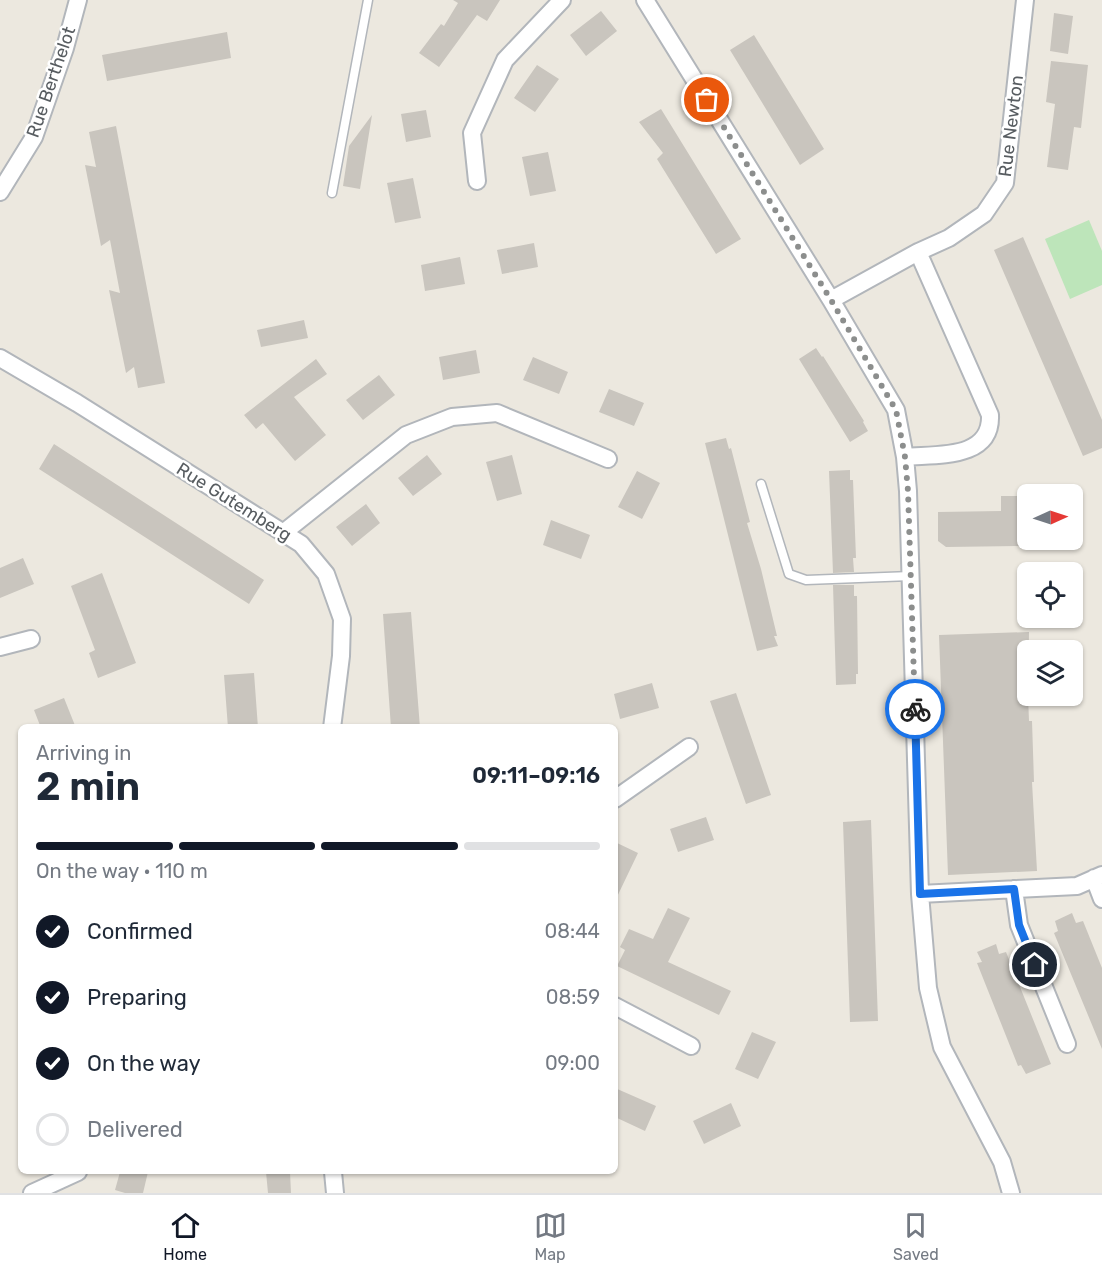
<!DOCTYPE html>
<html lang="en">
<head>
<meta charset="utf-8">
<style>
	body { margin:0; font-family:Rubik,sans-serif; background:#f6f6f7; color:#1f2937; height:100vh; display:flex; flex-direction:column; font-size:22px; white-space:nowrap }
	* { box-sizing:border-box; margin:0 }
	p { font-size:20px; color:#747a83 }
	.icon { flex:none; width:33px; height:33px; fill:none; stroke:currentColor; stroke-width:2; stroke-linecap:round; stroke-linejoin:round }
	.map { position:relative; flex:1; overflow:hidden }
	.drawer { position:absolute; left:18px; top:724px; width:600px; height:450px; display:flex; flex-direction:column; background:#fff; border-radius:9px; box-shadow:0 2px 4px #0004 }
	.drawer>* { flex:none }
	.needle { width:39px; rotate:87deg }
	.controls { position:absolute; left:1017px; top:484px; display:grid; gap:12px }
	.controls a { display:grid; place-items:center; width:66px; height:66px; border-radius:9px; background:#fff; box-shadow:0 2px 4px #0004; font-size:30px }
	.pin { position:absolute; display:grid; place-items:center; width:51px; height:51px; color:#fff; margin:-26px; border:3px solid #fff; border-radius:50%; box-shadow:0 2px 6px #0007 }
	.courier { position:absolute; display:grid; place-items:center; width:60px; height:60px; margin:-30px; border:4px solid #1a73e8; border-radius:50%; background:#fff; color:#222; box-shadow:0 2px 8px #0007 }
	.overview em { font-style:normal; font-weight:600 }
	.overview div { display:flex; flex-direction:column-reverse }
	.overview { display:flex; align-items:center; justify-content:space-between; height:102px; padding:0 18px }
	h1 { font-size:39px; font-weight:600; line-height:45px }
	.bar { display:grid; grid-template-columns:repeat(4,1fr); gap:9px 6px; align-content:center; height:72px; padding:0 18px }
	.bar i { height:8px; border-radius:4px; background:#e0e1e3 }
	.bar .selected { background:#111827 }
	.bar p { grid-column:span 4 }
	ol { padding:0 18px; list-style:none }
	li { display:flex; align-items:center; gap:18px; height:66px }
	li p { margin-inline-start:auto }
	li .icon { padding:6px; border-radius:50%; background:#111827; color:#fff; stroke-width:4 }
	li:last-child { color:#747a83 }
	li i { width:33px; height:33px; border:3px solid #e0e1e3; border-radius:50% }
	.tabs { display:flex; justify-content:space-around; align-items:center; height:84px; border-top:2px solid #e0e1e3; background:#fff; font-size:16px; color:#747a83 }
	.tabs a { display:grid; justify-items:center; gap:3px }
	.tabs .selected { color:#111827 }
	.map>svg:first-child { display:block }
	.green { fill:#bde5ba }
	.building { fill:#c9c5be }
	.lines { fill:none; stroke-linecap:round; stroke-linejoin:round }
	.service-casing { stroke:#b2b6bb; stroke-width:11 }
	.minor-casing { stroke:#b2b6bb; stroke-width:20 }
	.service { stroke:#fff; stroke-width:8 }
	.minor { stroke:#fff; stroke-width:16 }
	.done { stroke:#8c8e8d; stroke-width:6; stroke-dasharray:0 10.8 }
	.route { stroke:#1a73e8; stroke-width:8 }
	.labels { text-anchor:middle; stroke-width:5; stroke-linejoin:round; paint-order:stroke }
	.street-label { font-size:18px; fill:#585d61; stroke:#fff }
</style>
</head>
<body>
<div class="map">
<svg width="1102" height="1193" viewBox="0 0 1102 1193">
	<rect width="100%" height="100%" fill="#ece8df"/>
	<!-- green -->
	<path class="green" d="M1089 220 1102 251V285L1070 299 1045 239Z"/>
	<!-- building -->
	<path class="building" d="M453 0H500L487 21 477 15 439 67 419 53 441 24 444 26 458 3Z
		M601 11 617 31 586 56 570 35Z
		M1054 13 1073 16 1068 54 1050 51Z
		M227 32 231 58 107 81 102 55Z
		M754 35 824 149 800 165 730 50Z
		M1051 61 1088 65 1081 128 1074 127 1068 170 1047 167 1055 104 1046 102Z
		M537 65 559 79 535 112 514 98Z
		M661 109 741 239 716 254 657 159 663 153 639 122Z
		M426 110 431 137 406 142 401 114Z
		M372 115 360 189 343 186 349 146Z
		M116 126 165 383 138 388 134 367 126 373 109 290 120 293 110 240 101 246 85 165 96 167 89 132Z
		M548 152 556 191 530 196 522 157Z
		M413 178 421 218 395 223 387 183Z
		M1023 237 1102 420V448L1083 456 994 250Z
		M534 243 538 267 502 274 497 250Z
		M460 257 465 284 425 291 421 265Z
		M304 320 308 338 261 347 257 330Z
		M816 348 822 357 823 356 864 421 863 422 868 431 850 442 799 359Z
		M476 350 480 373 443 380 439 357Z
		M533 357 568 372 559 394 523 380Z
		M316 359 327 374 294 397 326 435 295 461 263 423 256 429 244 415Z
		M379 375 395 395 363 420 346 400Z
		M609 389 644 403 634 426 599 412Z
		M726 438 729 449 731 448 750 522 747 523 761 569 777 636H774L778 646 757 651 705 443Z
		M54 444 264 580 249 604 39 469Z
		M427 455 442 474 413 496 398 478Z
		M512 455 522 494 497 501 486 462Z
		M850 470V480H853L856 558H853L854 572 833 573 829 471Z
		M637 471 660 483 642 519 618 507Z
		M1001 496H1024L1023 546 946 547 938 541V512L1001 511Z
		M366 504 380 523 352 546 336 527Z
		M551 520 590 535 581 559 543 545Z
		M23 558 34 584 0 598V568Z
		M102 573 136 663 98 678 89 653 95 650 71 586Z
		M833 585H854V596H857L858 674H856V684L836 685Z
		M411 612 420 728H391L383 614Z
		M1029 632 1028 696 1029 721H1032L1034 782H1032L1037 871 948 875 939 635Z
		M254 673 258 728H228L224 675Z
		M652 683 659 708 620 719 614 694Z
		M736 693 771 795 746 804 710 701Z
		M64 698 76 728H41L34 710Z
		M706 817 714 840 678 852 670 829Z
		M871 820 878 1021 850 1022 843 822Z
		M615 842 638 853 615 901Z
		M668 908 690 918 668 962 731 991 719 1015 617 966 625 950 620 947 629 929 653 939Z
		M1072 913 1076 923 1083 921 1102 968V1049L1054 933 1058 931 1055 921Z
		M996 944 999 954 1006 952 1051 1064 1026 1074 1021 1065 1018 1066 977 963 982 962 977 952Z
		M752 1032 776 1042 758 1079 735 1069Z
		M615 1088 656 1106 645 1131 615 1117Z
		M731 1103 741 1126 704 1144 693 1121Z
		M120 1172H148L143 1193H125L115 1190Z
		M266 1172H290L291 1193H268Z"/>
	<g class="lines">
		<defs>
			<path id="service" d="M332 193 368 0
				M761 484 789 574 806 580 911 576"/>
			<path id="minor" d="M645 0 831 300 896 410 905 457 908 491 920 894 928 988 942 1047 1002 1162 1011 1193
				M477 181 472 133 505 60 562 0
				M0 192 34 137 65 48 78 0
				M831 300 918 252 949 238 984 214 1005 183 1025 0
				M0 358 77 403 301 544 326 574 342 619 341 656 332 728
				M905 457C936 454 992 460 990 415L918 252
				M283 533 406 435 452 417 497 413 608 459
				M0 647 31 639
				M615 799 689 747
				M1094 878 1102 899
				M1014 889 1019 925 1067 1044
				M920 894 1077 886 1102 875
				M615 1006 691 1046
				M333 1172 335 1193
				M32 1193 78 1172"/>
		</defs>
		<!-- service casing -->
		<use href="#service" class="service-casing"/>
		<!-- minor casing -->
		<use href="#minor" class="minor-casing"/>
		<!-- service -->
		<use href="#service" class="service"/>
		<!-- minor -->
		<use href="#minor" class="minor"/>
	</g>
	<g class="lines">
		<!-- done -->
		<path class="done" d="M707 100 831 300 896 410 905 457 908 491 915 709"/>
		<!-- route -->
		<path class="route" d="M915 709 920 894 1014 889 1019 925 1035 965"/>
	</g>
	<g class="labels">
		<!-- street labels -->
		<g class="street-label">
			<text transform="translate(51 82) rotate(-71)" y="6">Rue Berthelot</text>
			<text transform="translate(1011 126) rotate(-83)" y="6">Rue Newton</text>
			<text transform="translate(234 502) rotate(32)" y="6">Rue Gutemberg</text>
		</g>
	</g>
</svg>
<div class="controls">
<a><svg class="needle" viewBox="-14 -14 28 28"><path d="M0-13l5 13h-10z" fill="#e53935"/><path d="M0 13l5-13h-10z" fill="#747a83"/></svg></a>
<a><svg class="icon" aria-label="locate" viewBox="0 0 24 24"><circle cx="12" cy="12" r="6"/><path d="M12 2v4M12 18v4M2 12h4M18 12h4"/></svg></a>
<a><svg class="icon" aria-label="layers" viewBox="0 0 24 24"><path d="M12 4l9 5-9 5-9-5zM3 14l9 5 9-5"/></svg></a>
</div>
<div class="pin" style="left:707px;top:100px;background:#ea580c"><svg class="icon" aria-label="bag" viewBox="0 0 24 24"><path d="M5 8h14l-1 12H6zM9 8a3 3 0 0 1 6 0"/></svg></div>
<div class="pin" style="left:1035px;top:965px;background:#1f2937"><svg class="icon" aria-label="home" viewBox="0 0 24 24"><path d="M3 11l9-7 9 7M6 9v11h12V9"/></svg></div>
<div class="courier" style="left:915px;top:709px"><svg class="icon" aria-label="bike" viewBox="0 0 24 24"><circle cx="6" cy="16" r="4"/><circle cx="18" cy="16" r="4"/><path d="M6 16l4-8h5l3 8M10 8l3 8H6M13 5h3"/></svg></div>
<section class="drawer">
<div class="overview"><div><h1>2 min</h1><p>Arriving in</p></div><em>09:11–09:16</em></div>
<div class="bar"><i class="selected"></i><i class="selected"></i><i class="selected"></i><i></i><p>On the way · 110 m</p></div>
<ol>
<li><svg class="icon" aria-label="check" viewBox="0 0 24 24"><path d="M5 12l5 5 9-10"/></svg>Confirmed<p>08:44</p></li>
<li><svg class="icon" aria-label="check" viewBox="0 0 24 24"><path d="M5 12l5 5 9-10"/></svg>Preparing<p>08:59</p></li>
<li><svg class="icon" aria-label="check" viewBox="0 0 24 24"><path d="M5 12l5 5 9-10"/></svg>On the way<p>09:00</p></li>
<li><i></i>Delivered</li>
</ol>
</section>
</div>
<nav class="tabs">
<a class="selected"><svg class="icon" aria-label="home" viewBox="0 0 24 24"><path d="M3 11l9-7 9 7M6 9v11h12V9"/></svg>Home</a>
<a><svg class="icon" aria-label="map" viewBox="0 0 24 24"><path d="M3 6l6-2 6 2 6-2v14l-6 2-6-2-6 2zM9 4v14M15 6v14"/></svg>Map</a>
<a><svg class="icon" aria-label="saved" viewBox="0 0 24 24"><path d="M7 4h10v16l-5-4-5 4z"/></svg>Saved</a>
</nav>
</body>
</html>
